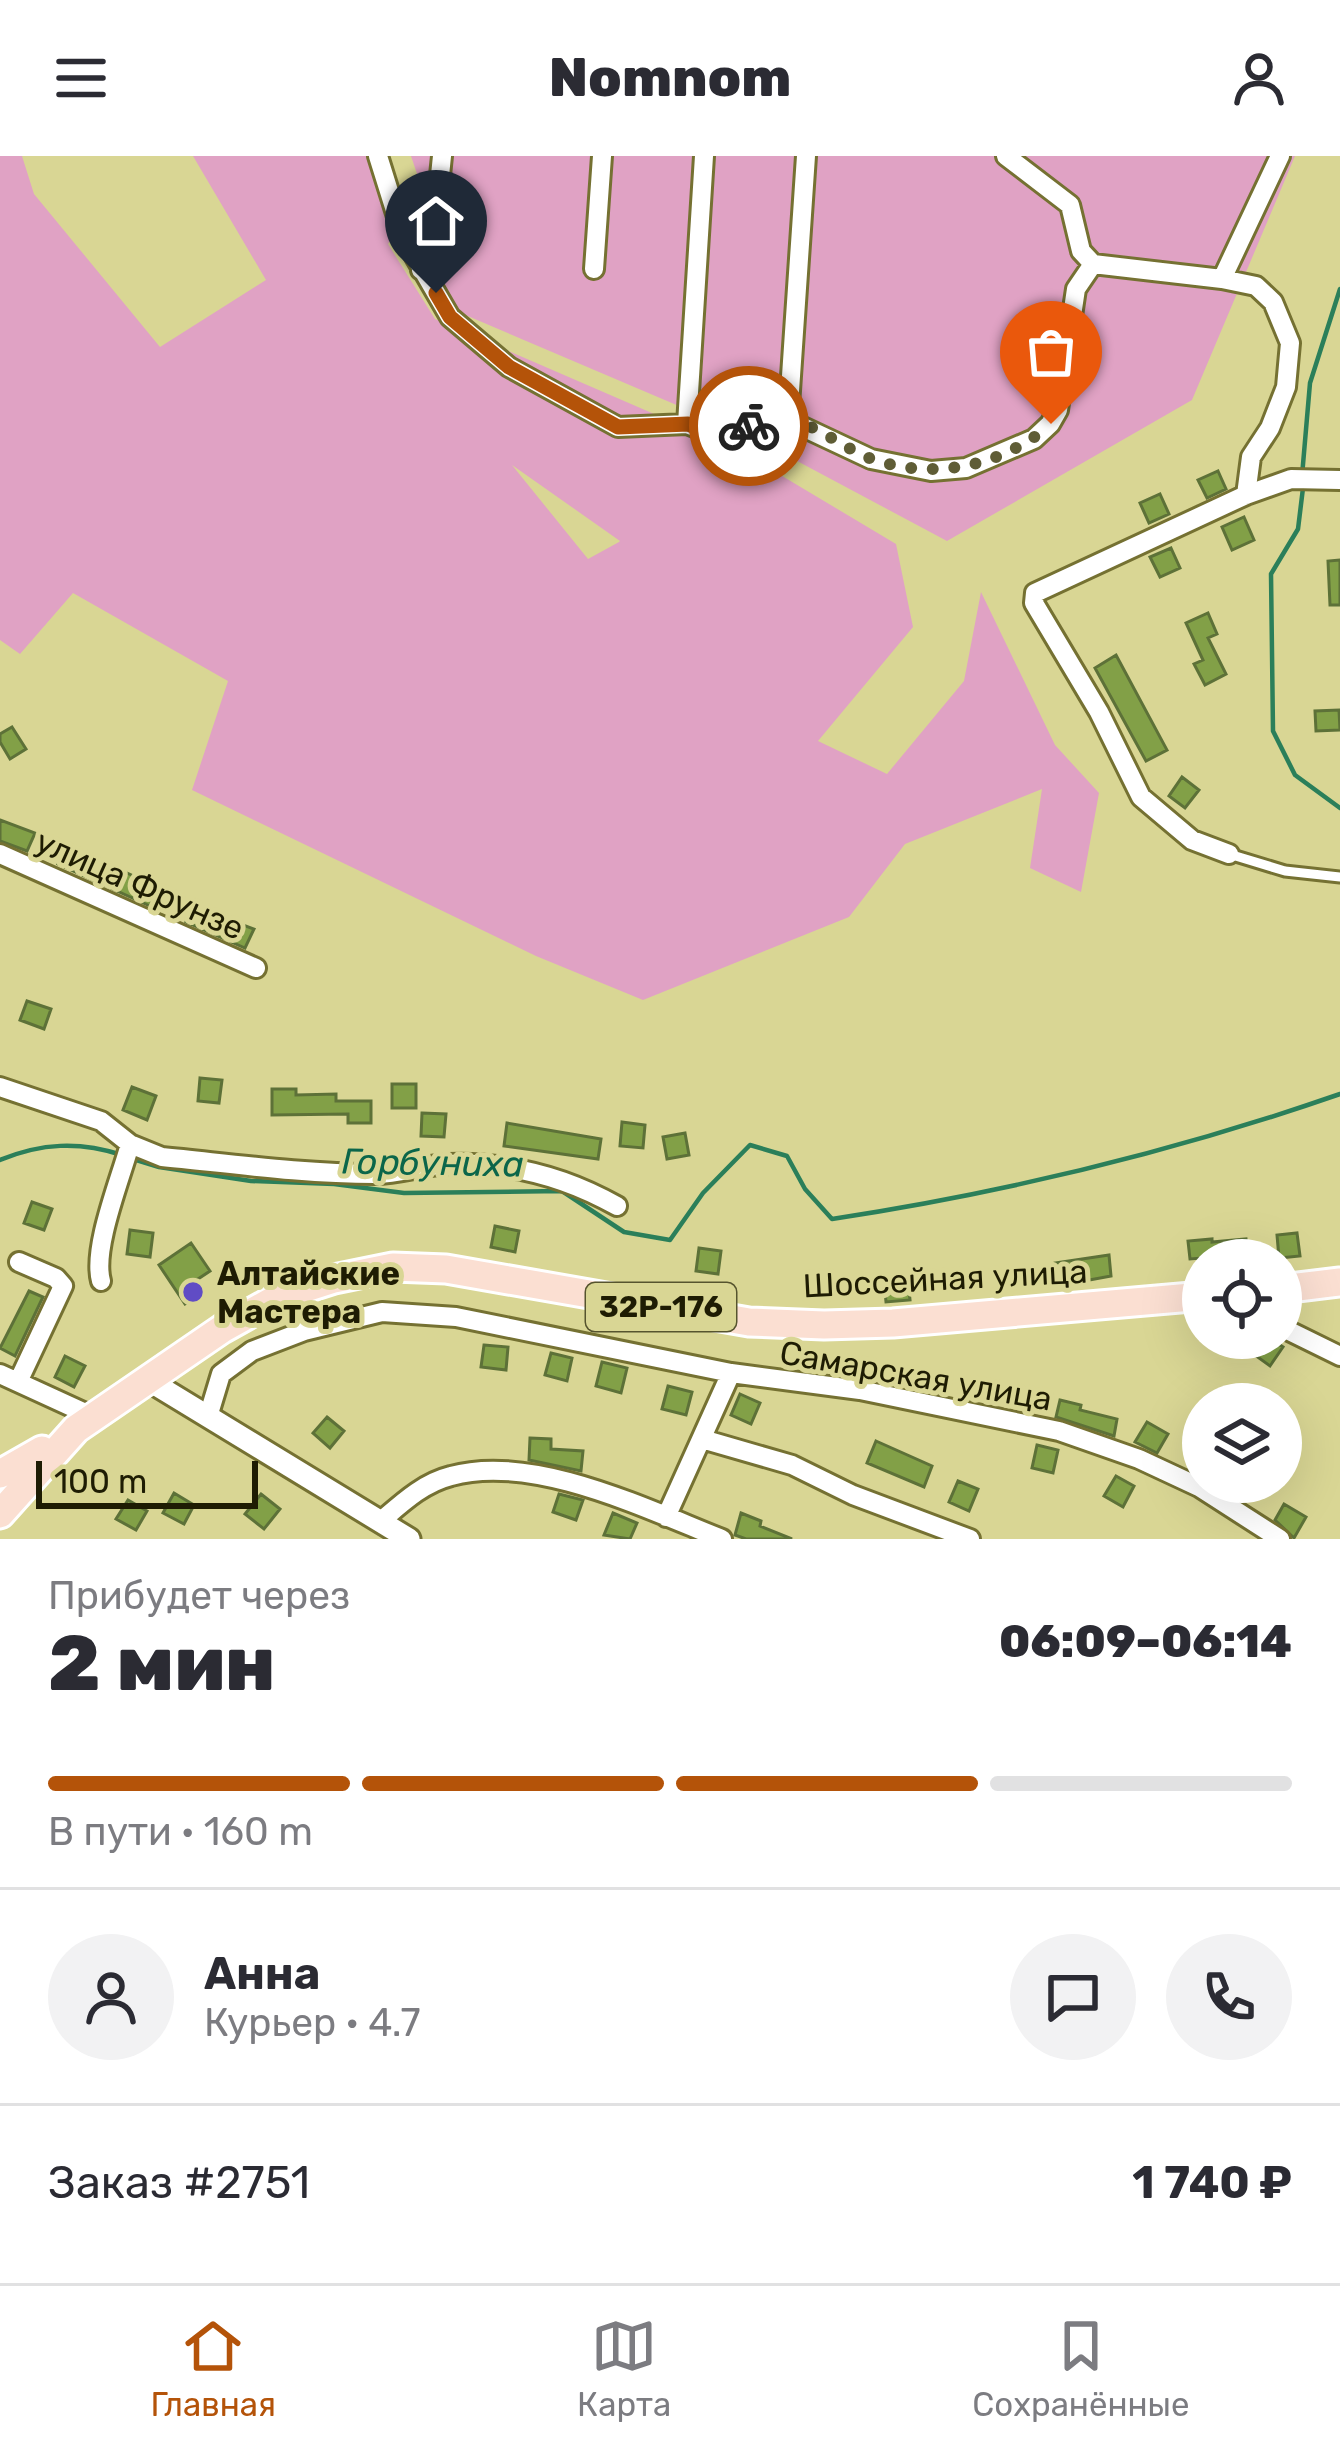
<!DOCTYPE html>
<html lang="ru">
<head>
<meta charset="utf-8">
<style>
	body { margin:0; font-family:Rubik,sans-serif; background:#f2f2f3; color:#2b2b33; height:100vh; display:flex; flex-direction:column; font-size:45px; white-space:nowrap }
	* { box-sizing:border-box; margin:0 }
	p { font-size:39px; color:#7c7c81 }
	.icon { flex:none; width:66px; height:66px; fill:none; stroke:currentColor; stroke-width:2; stroke-linecap:round; stroke-linejoin:round }
	.map { position:relative; height:1383px; overflow:hidden }
	.sheet { display:flex; flex-direction:column; background:#fff; flex:1 }
	.sheet>* { flex:none }
	.tools { position:absolute; left:1182px; top:1083px; display:grid; gap:24px }
	.tools a { display:grid; place-items:center; width:120px; height:120px; border-radius:50%; background:#fff; box-shadow:0 12px 48px #0002; font-size:60px }
	.scale { position:absolute; left:36px; bottom:30px; width:222px; box-sizing:border-box; padding-left:12px; border:6px solid #1e1c03; border-top:0; font-size:33px; line-height:42px; white-space:nowrap; color:#1e1c03; -webkit-text-stroke:9px #d9d694; paint-order:stroke }
	.pin { position:absolute; display:grid; place-items:center; width:102px; height:102px; color:#fff; margin:-123px -51px; border-radius:50% 50% 50% 0; rotate:-45deg; box-shadow:0 0 12px #0007 }
	.pin .icon { rotate:45deg }
	.courier { position:absolute; display:grid; place-items:center; width:120px; height:120px; margin:-60px; border:9px solid #b45309; border-radius:50%; background:#fff; color:#222; box-shadow:0 3px 15px #0007 }
	.headline em { font-style:normal; font-weight:800 }
	.headline div { display:flex; flex-direction:column-reverse }
	.headline { display:flex; align-items:center; justify-content:space-between; height:204px; padding:0 48px }
	h1 { font-size:78px; font-weight:800; line-height:90px }
	.bar { display:grid; grid-template-columns:repeat(4,1fr); gap:18px 12px; align-content:center; height:144px; padding:0 48px }
	.bar i { height:15px; border-radius:9px; background:#e1e1e2 }
	.bar .current { background:#b45309 }
	.bar p { grid-column:span 4 }
	.line { display:flex; align-items:center; gap:30px; padding:0 48px; border-top:3px solid #e1e1e2 }
	.line div { flex:1 }
	.round { display:grid; place-items:center; flex:none; width:126px; height:126px; border-radius:63px; background:#f2f2f3 }
	header { display:flex; justify-content:space-between; align-items:center; height:156px; padding:0 48px; background:#fff; font-size:54px; font-weight:800 }
	.tab-bar { display:flex; justify-content:space-around; align-items:center; height:168px; border-top:3px solid #e1e1e2; background:#fff; font-size:33px; color:#7c7c81 }
	.tab-bar a { display:grid; justify-items:center; gap:6px }
	.tab-bar .current { color:#b45309 }
	.map>svg:first-child { display:block }
	.green { fill:#e0a2c4; fill-rule:evenodd }
	.lines { fill:none; stroke-linecap:round; stroke-linejoin:round }
	.stream { stroke:#2b7f5a; stroke-width:4.5 }
	.building { fill:#82a047; stroke:#5d7138; stroke-width:3 }
	.service-casing { stroke:#757132; stroke-width:15 }
	.minor-casing { stroke:#757132; stroke-width:24 }
	.tertiary-casing { stroke:#757132; stroke-width:27 }
	.primary-casing { stroke:#fff; stroke-width:33 }
	.service { stroke:#fff; stroke-width:9 }
	.minor { stroke:#fff; stroke-width:18 }
	.tertiary { stroke:#fff; stroke-width:21 }
	.primary { stroke:#fbdfd2; stroke-width:27 }
	.done { stroke:#5f5d36; stroke-width:12; stroke-dasharray:0 21.6 }
	.route { stroke:#b45309; stroke-width:15 }
	.poi-dot { fill:#604cc5; stroke:#d9d694; stroke-width:4.5 }
	.labels { text-anchor:middle; stroke-width:10; stroke-linejoin:round; paint-order:stroke }
	.shield { fill:#d9d694; stroke:#56542e; stroke-width:3 }
	.shield-label { font-size:30px; font-weight:bold; fill:#1e1c03 }
	.street-label { font-size:33px; fill:#1e1c03; stroke:#d9d694 }
	.poi-label { font-size:33px; font-weight:bold; fill:#1e1c03; stroke:#d9d694; text-anchor:start }
	.water-label { font-size:36px; font-style:italic; fill:#0b664a; stroke:#d9d694 }
</style>
</head>
<body>
<header><svg class="icon" aria-label="menu" viewBox="0 0 24 24"><path d="M4 6h16M4 12h16M4 18h16"/></svg>Nomnom<svg class="icon" aria-label="person" viewBox="0 0 24 24"><circle cx="12" cy="8" r="4"/><path d="M4 21q1-7 8-7t8 7"/></svg></header>
<div class="map">
<svg width="1340" height="1383" viewBox="0 0 1340 1383">
	<rect width="100%" height="100%" fill="#d9d694"/>
	<!-- green -->
	<path class="green" d="M0 0H22L34 38 160 191 266 124 193 0H387L405 58 388 88 435 163 742 296 896 388 913 471 818 585 887 618 964 525 981 436 1055 589 1099 637 1081 736 1030 712 1042 633 905 688 849 761 643 844 536 800 192 634 228 525 73 437 20 498 0 484ZM512 309 620 385 619 386 588 403Z
		M411 0H1295L1192 244 947 385 754 282 449 152 411 93 429 53Z"/>
	<g class="lines">
		<!-- stream -->
		<path class="stream" d="M1302 320 1310 227 1340 133
			M1303 332 1298 373 1271 418 1273 575 1295 619 1340 652
			M133 1003 159 1011 251 1025 334 1028 404 1037 562 1035 624 1076 670 1084 703 1037 750 989 787 1000 805 1033 832 1063C1003 1037 1176 995 1340 938
			M0 1004C41 987 79 985 122 999"/>
	</g>
	<!-- building -->
	<path class="building" d="M1218 315 1226 333 1207 342 1198 324Z
		M1160 338 1169 358 1149 367 1140 347Z
		M1244 361 1254 384 1232 394 1222 371Z
		M1171 392 1180 412 1160 421 1150 401Z
		M1340 404V449H1330L1328 405Z
		M1208 457 1217 478 1208 482 1226 518 1205 529 1194 508 1203 504 1186 467Z
		M1116 499 1167 594 1146 605 1095 512Z
		M1339 554 1340 574 1316 575 1315 555Z
		M12 571 26 593 10 603 0 586V578Z
		M1182 621 1199 634 1185 652 1169 640Z
		M0 664 35 677 27 695 0 685Z
		M67 690 158 731 150 750 58 708Z
		M192 750 254 773 245 792 186 766Z
		M27 845 51 853 44 873 20 864Z
		M200 922 222 924 219 947 198 945Z
		M392 928H416V952H392Z
		M132 931 156 940 147 964 123 954Z
		M272 933H296V939L336 938V945H371V967H348V958L272 959Z
		M422 957 446 958 444 981 421 980Z
		M622 966 645 969 643 992 620 990Z
		M507 967 601 983 598 1003 504 990Z
		M685 977 689 999 667 1003 663 981Z
		M32 1046 52 1053 44 1074 24 1067Z
		M495 1070 519 1075 515 1096 491 1091Z
		M130 1074 153 1077 150 1101 127 1098Z
		M1297 1077 1300 1100 1279 1102 1277 1079Z
		M1212 1083V1086L1246 1083 1248 1104H1229L1228 1100 1190 1103 1188 1085Z
		M191 1087 210 1115 195 1125 202 1137 185 1148 159 1109Z
		M699 1092 721 1095 718 1118 696 1115Z
		M1109 1099 1111 1120 1057 1130 1055 1107Z
		M908 1123 910 1144 886 1146 884 1125Z
		M29 1135 43 1141 15 1200 0 1192Z
		M1262 1182H1270L1283 1191 1270 1210 1252 1197Z
		M484 1189 508 1191 506 1214 481 1211Z
		M551 1197 572 1202 567 1225 545 1219Z
		M65 1200 85 1210 74 1231 55 1221Z
		M602 1206 627 1212 621 1237 596 1230Z
		M668 1230 692 1236 686 1259 662 1253Z
		M740 1238 760 1247 751 1268 731 1259Z
		M1060 1244 1081 1249 1080 1254 1117 1263 1114 1280 1056 1261Z
		M327 1261 344 1275 330 1292 313 1277Z
		M1147 1266 1168 1278 1157 1297 1135 1286Z
		M530 1282 551 1283V1293L583 1295 581 1315 529 1304Z
		M876 1285 932 1310 924 1331 867 1307Z
		M1037 1289 1058 1294 1053 1317 1032 1312Z
		M1116 1320 1134 1330 1123 1351 1104 1340Z
		M958 1325 978 1333 969 1355 949 1346Z
		M174 1337 194 1349 184 1368 163 1357Z
		M261 1338 280 1353 264 1373 245 1358Z
		M559 1338 583 1344 576 1364 553 1356Z
		M128 1344 147 1355 136 1374 116 1363Z
		M1284 1348 1306 1361 1294 1382 1275 1364Z
		M613 1357 637 1367 630 1383 604 1379Z
		M741 1357 761 1365 760 1370 792 1383H746L735 1379Z"/>
	<g class="lines">
		<defs>
			<path id="service" d="M1229 698 1285 715 1340 721"/>
			<path id="minor" d="M378 0 403 80 450 161 509 211 618 271 687 268 708 276 788 264 871 303 931 315 966 312 1034 283 1050 268 1058 254 1076 133 1093 108
				M1006 0 1070 49 1081 95 1093 108 1222 123 1256 130 1273 146 1290 187 1286 231 1270 272 1251 301 1246 339
				M594 113 602 0
				M421 114 432 97 442 0
				M1222 123 1280 0
				M788 264 806 0
				M687 268 704 0
				M0 698 256 812
				M1229 698 1192 684 1141 641 1099 556 1034 447 1035 437 1246 339 1291 323 1340 324
				M0 931 101 965 130 988 162 1001C233 1008 304 1018 375 1018 400 1018 424 1009 449 1008 510 1006 564 1020 617 1050
				M101 1125C92 1092 121 1022 130 988
				M1281 1171 1340 1200
				M0 1218 96 1262
				M18 1226 63 1130 56 1122 19 1106
				M208 1261 221 1218 252 1195 304 1175 382 1156 456 1161 731 1217 860 1234 1059 1275 1139 1303 1199 1331 1280 1383
				M702 1283 792 1309 853 1339 970 1383
				M666 1361 731 1217
				M381 1365C402 1347 423 1327 451 1320 533 1297 646 1353 722 1383"/>
			<path id="tertiary" d="M148 1224 409 1383"/>
			<path id="primary" d="M1281 1133 1340 1126
				M0 1318 42 1294
				M0 1358 76 1273 222 1173 281 1140 334 1123 393 1111 446 1113 749 1166 824 1169 893 1167 1203 1140"/>
		</defs>
		<!-- service casing -->
		<use href="#service" class="service-casing"/>
		<!-- minor casing -->
		<use href="#minor" class="minor-casing"/>
		<!-- tertiary casing -->
		<use href="#tertiary" class="tertiary-casing"/>
		<!-- primary casing -->
		<use href="#primary" class="primary-casing"/>
		<!-- service -->
		<use href="#service" class="service"/>
		<!-- minor -->
		<use href="#minor" class="minor"/>
		<!-- tertiary -->
		<use href="#tertiary" class="tertiary"/>
		<!-- primary -->
		<use href="#primary" class="primary"/>
	</g>
	<g class="lines">
		<!-- done -->
		<path class="done" d="M749 270C763 268 781 262 794 265 821 272 844 292 869 302 931 325 1002 311 1051 268"/>
		<!-- route -->
		<path class="route" d="M436 137 450 161 509 211 618 271 688 268 708 276 749 270"/>
	</g>
	<!-- markers -->
	<circle class="poi-dot" cx="193" cy="1136" r="12"/>
	<g class="labels">
		<!-- shield labels -->
		<rect class="shield" x="586" y="1127" width="150" height="48" rx="9"/>
		<g class="shield-label">
			<text x="661" y="1161">32Р-176</text>
		</g>
		<!-- street labels -->
		<g class="street-label">
			<text transform="translate(140 728) rotate(24)" y="12">улица Фрунзе</text>
			<text transform="translate(945 1122) rotate(-3)" y="12">Шоссейная улица</text>
			<text transform="translate(916 1219) rotate(10)" y="12">Самарская улица</text>
		</g>
		<!-- poi labels -->
		<g class="poi-label">
			<text x="217" y="1129">Алтайские<tspan x="217" dy="38">Мастера</tspan></text>
		</g>
		<!-- water labels -->
		<g class="water-label">
			<text transform="translate(433 1006) rotate(1)" y="13">Горбуниха</text>
		</g>
	</g>
</svg>
<div class="tools">
<a><svg class="icon" aria-label="locate" viewBox="0 0 24 24"><circle cx="12" cy="12" r="6"/><path d="M12 2v4M12 18v4M2 12h4M18 12h4"/></svg></a>
<a><svg class="icon" aria-label="layers" viewBox="0 0 24 24"><path d="M12 4l9 5-9 5-9-5zM3 14l9 5 9-5"/></svg></a>
</div>
<div class="scale">100 m</div>
<div class="pin" style="left:1051px;top:268px;background:#ea580c"><svg class="icon" aria-label="bag" viewBox="0 0 24 24"><path d="M5 8h14l-1 12H6zM9 8a3 3 0 0 1 6 0"/></svg></div>
<div class="pin" style="left:436px;top:137px;background:#1f2937"><svg class="icon" aria-label="home" viewBox="0 0 24 24"><path d="M3 11l9-7 9 7M6 9v11h12V9"/></svg></div>
<div class="courier" style="left:749px;top:270px"><svg class="icon" aria-label="bike" viewBox="0 0 24 24"><circle cx="6" cy="16" r="4"/><circle cx="18" cy="16" r="4"/><path d="M6 16l4-8h5l3 8M10 8l3 8H6M13 5h3"/></svg></div>
</div>
<section class="sheet">
<div class="headline"><div><h1>2 мин</h1><p>Прибудет через</p></div><em>06:09–06:14</em></div>
<div class="bar"><i class="current"></i><i class="current"></i><i class="current"></i><i></i><p>В пути · 160 m</p></div>
<div class="line" style="height:216px"><a class="round"><svg class="icon" aria-label="person" viewBox="0 0 24 24"><circle cx="12" cy="8" r="4"/><path d="M4 21q1-7 8-7t8 7"/></svg></a><div><b>Анна</b><p>Курьер · 4.7</p></div><a class="round"><svg class="icon" aria-label="chat" viewBox="0 0 24 24"><path d="M4 5h16v11H9l-5 4z"/></svg></a><a class="round"><svg class="icon" aria-label="phone" viewBox="0 0 24 24"><path d="M5 4h4l2 5-3 2q2 4 5 5l2-3 5 2v4C11 20 4 13 5 4z"/></svg></a></div>
<div class="line" style="height:156px"><div>Заказ #2751</div><b>1 740 ₽</b></div>
</section>
<nav class="tab-bar">
<a class="current"><svg class="icon" aria-label="home" viewBox="0 0 24 24"><path d="M3 11l9-7 9 7M6 9v11h12V9"/></svg>Главная</a>
<a><svg class="icon" aria-label="map" viewBox="0 0 24 24"><path d="M3 6l6-2 6 2 6-2v14l-6 2-6-2-6 2zM9 4v14M15 6v14"/></svg>Карта</a>
<a><svg class="icon" aria-label="saved" viewBox="0 0 24 24"><path d="M7 4h10v16l-5-4-5 4z"/></svg>Сохранённые</a>
</nav>
</body>
</html>
